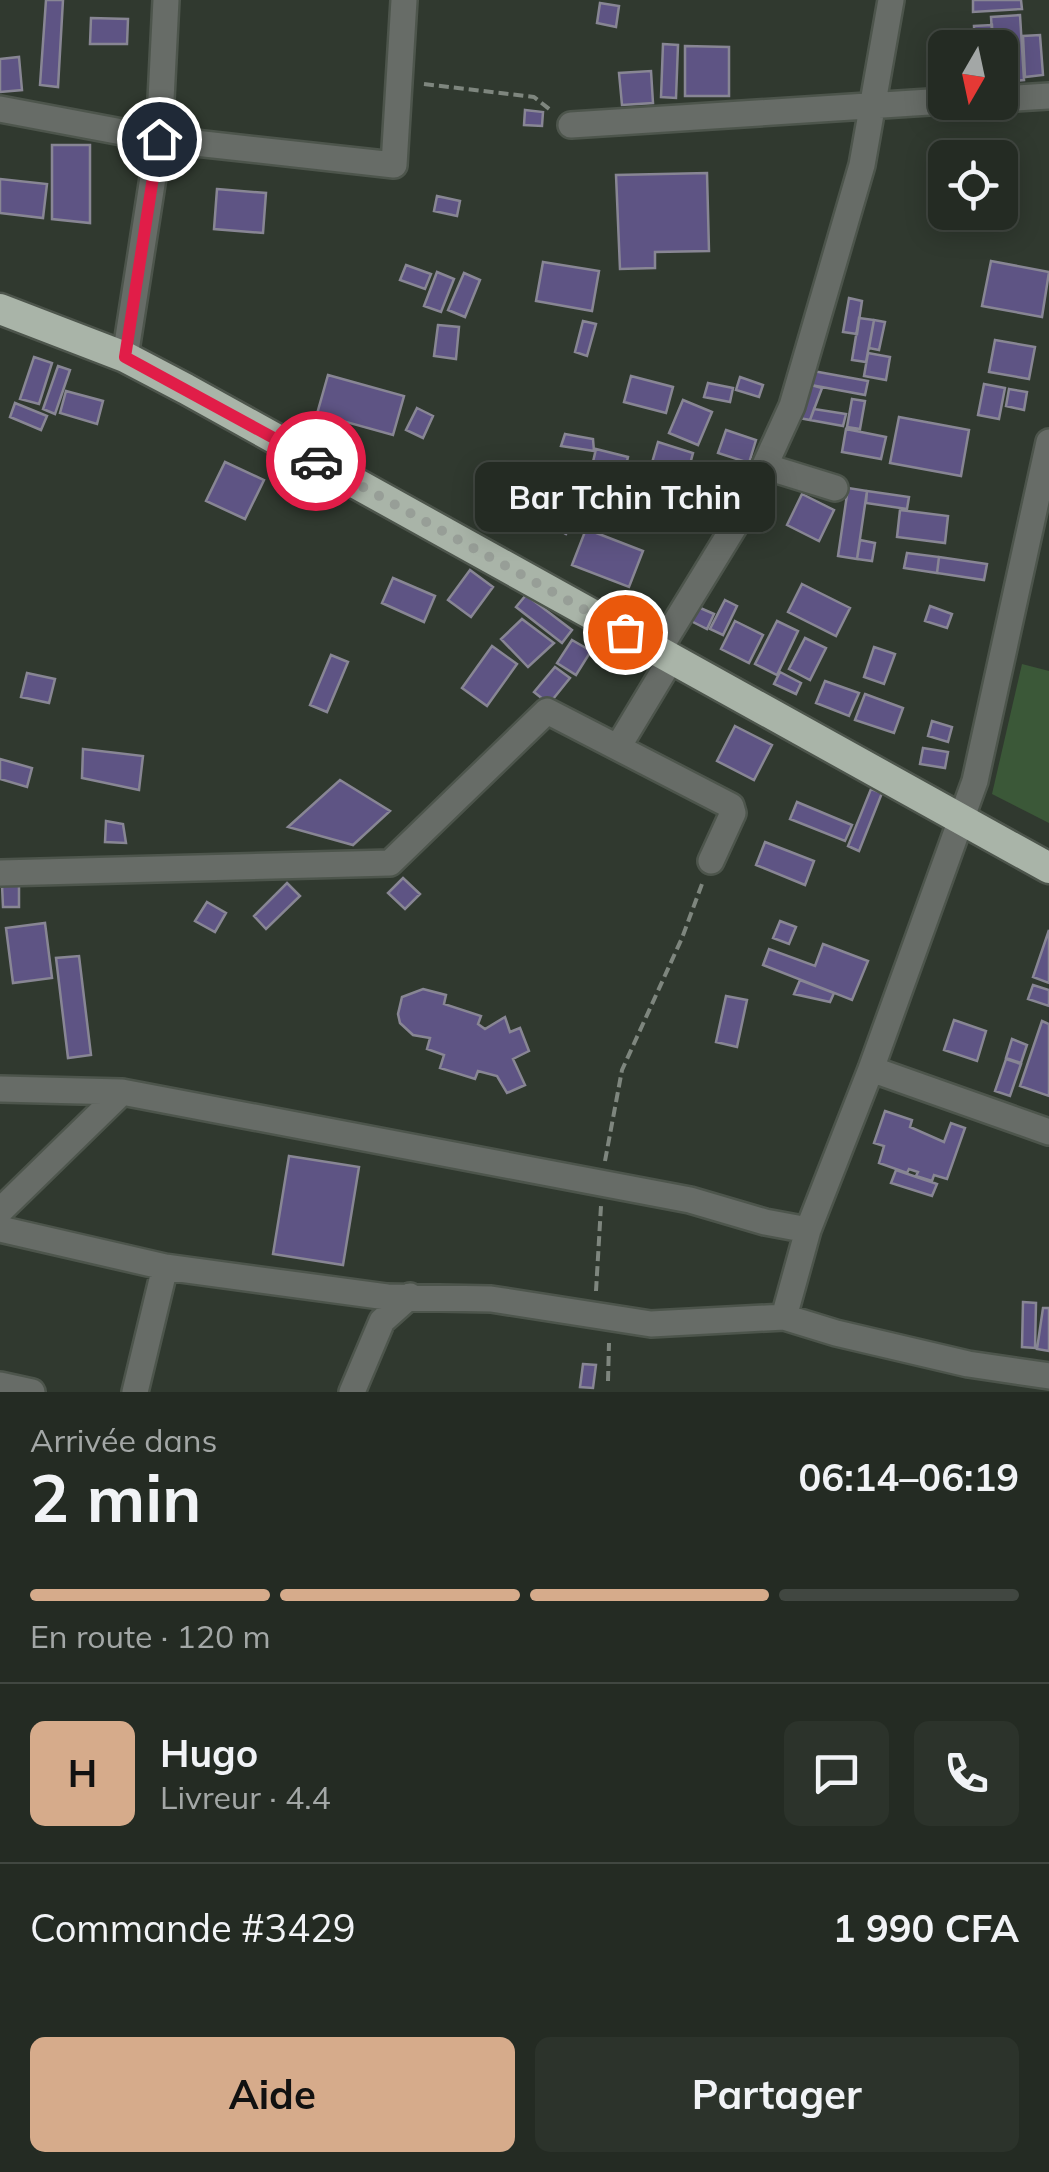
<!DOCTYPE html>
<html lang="fr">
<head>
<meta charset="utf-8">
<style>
	body { margin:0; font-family:Mulish,sans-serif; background:#2c332b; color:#f1f3f6; height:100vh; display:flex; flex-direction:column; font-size:38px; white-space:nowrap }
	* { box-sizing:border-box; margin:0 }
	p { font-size:32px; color:#a3a7a6 }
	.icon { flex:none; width:55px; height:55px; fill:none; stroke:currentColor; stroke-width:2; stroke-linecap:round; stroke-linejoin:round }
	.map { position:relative; height:1392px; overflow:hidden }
	.sheet { display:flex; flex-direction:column; background:#242b23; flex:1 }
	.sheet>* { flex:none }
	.needle { width:65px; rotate:189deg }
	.controls { position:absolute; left:928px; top:30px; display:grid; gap:20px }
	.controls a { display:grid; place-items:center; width:90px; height:90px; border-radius:15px; background:#242b23; box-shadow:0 5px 25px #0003,0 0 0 2px #414741; font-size:50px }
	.pin { position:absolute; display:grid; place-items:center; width:85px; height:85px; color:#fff; margin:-42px; border:5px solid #fff; border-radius:50%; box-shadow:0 2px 10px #0007 }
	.courier { position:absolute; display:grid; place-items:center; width:100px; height:100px; margin:-50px; border:8px solid #e11d48; border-radius:50%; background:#fff; color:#222; box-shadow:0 2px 12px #0007 }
	.bubble { position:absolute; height:70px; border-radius:15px; background:#242b23; box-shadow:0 5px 25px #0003,0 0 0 2px #414741; font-size:32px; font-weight:700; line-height:70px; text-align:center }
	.overview em { font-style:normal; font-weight:700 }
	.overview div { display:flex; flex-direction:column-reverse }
	.overview { display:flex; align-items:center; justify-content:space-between; height:170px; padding:0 30px }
	h1 { font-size:65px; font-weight:700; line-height:75px }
	.bar { display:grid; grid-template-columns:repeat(4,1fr); gap:15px 10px; align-content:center; height:120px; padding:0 30px }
	.bar i { height:12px; border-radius:8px; background:#414741 }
	.bar .active { background:#d6ab8b }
	.bar p { grid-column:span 4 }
	.line { display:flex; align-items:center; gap:25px; padding:0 30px; border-top:2px solid #414741 }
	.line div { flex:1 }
	.round { display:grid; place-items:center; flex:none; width:105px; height:105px; border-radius:15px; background:#2c332b }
	.primary-button { display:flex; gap:20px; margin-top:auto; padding:20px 30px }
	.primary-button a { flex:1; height:115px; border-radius:15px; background:#d6ab8b; color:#111; font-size:40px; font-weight:700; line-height:115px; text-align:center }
	.primary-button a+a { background:#2c332b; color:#f1f3f6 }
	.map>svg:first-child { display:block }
	.green { fill:#3b5838 }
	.building { fill:#5e5484; stroke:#888694; stroke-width:2.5 }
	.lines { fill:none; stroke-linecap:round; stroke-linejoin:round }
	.minor-casing { stroke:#4d554c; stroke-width:30 }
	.highway-casing { stroke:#4d554c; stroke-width:35 }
	.path { stroke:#7e867e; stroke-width:4; stroke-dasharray:10 5; stroke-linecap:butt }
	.minor { stroke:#676c67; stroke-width:25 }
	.highway { stroke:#a9b4a8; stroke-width:30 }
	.done { stroke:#979e97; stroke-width:10; stroke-dasharray:0 18 }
	.route { stroke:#e11d48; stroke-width:12 }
</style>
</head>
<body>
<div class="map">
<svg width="1049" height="1392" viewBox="0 0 1049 1392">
	<rect width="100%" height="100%" fill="#30392f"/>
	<!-- green -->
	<path class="green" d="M1022 664 1049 671V823L992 794Z"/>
	<!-- building -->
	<path class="building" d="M46 0H63L58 87 40 85Z
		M973 0H1021L1022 9 973 12Z
		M600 3 619 6 616 27 597 23Z
		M1020 15 1024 80 1000 82V48H993L991 17Z
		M91 18 128 19 127 44H90Z
		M992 25 993 48H975L974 26Z
		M1040 35 1043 75 1025 77 1023 36Z
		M663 44 678 45 676 98 661 97Z
		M685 46 729 47V96H685Z
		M19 57 22 90 0 92V59Z
		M651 71 653 103 622 105 619 73Z
		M525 110 543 112 542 126 524 125Z
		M52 145H90V223L52 219Z
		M707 173 709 251 655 252V268L620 269 616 175Z
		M0 179 47 184 43 218 0 213Z
		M217 189 266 193 263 233 214 229Z
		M437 196 460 201 457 216 434 211Z
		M991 261 1049 272 1042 317 982 306Z
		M543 262 599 271 592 311 536 301Z
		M406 265 431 274 425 289 400 280Z
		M437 272 454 279 441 312 424 306Z
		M464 273 480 280 465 317 448 310Z
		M849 298 862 301 857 334 843 332Z
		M859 318 874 320 866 362 852 360Z
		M874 320 885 322 879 350 869 348Z
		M583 321 596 324 587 356 575 352Z
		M438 325 459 327 456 359 434 356Z
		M995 340 1035 347 1029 379 989 372Z
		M868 353 890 357 886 380 864 376Z
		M34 357 52 363 39 404 20 399Z
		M58 366 70 370 55 414 43 409Z
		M813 371 868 381 865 395 811 385Z
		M328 375 404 396 393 435 317 414Z
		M631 376 673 387 666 413 624 402Z
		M740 377 763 385 759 397 736 390Z
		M708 383 733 388 730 402 704 397Z
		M984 384 1005 388 999 419 978 415Z
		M811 385 822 388 810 420 799 418Z
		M1009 389 1027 392 1024 410 1006 406Z
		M66 391 103 401 97 424 60 413Z
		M852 399 865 401 860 429 847 427Z
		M683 400 712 412 698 445 669 433Z
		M15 403 47 416 41 430 10 417Z
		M417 408 433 416 423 438 406 430Z
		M814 409 846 414 843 426 810 420Z
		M899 417 969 430 961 476 890 463Z
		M846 429 886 437 881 459 842 452Z
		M726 430 756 440 749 463 718 453Z
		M565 434 593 439 594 451 561 446Z
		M658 442 693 453 687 475 669 472 658 517 638 511Z
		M596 449 628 457 624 474 592 466Z
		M225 462 264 480 245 519 206 501Z
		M565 462 581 467 574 494 558 489Z
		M584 478 618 486 608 527 582 516Z
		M848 488 867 491 857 559 838 556Z
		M867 491 909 497 907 509 866 503Z
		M802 494 834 510 819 541 787 525Z
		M551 504 575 519 566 534 542 520Z
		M900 510 948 516 945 543 897 537Z
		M586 529 643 551 629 587 572 565Z
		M860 540 875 543 872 561 857 559Z
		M907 553 939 557 937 573 904 568Z
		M939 557 987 564 984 580 937 573Z
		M470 570 493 587 471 617 448 600Z
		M393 578 435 596 424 622 382 603Z
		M802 584 850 608 836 636 788 612Z
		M526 595 572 630 562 643 516 607Z
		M725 600 737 606 723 635 710 629Z
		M930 606 952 614 947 628 925 621Z
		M698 607 714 614 707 629 691 621Z
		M522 619 554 643 528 667 501 639Z
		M735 621 763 635 749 663 721 649Z
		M777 621 798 631 777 675 755 664Z
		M805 638 826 648 810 680 789 669Z
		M572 640 591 651 576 675 557 663Z
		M492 646 517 664 487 706 462 688Z
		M874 647 895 654 884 684 864 677Z
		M331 655 348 662 327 712 310 705Z
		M555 667 570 678 549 704 534 692Z
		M780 672 801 683 796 694 774 684Z
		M27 673 55 679 49 703 21 697Z
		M825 681 859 693 849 716 816 703Z
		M865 694 903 708 894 733 855 720Z
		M932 721 952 727 948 742 928 736Z
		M735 726 772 745 754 780 717 761Z
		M923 748 948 752 945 768 920 764Z
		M83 749 143 756 139 790 82 778Z
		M0 759 32 768 27 787 0 779Z
		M340 780 390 811 353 845 288 827Z
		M871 789 882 793 859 851 848 846Z
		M797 802 852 825 845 841 790 819Z
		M106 821 123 824 126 843 105 842Z
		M765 842 814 861 805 885 756 865Z
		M403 878 420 894 405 909 388 893Z
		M287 883 300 896 266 929 254 916Z
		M19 884V907H3L2 885Z
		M207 902 226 913 215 932 195 921Z
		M780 921 796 927 789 944 773 938Z
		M45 923 52 978 13 983 6 928Z
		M1049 930V983L1033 977Z
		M823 944 868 961 852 1000 763 965 769 949 815 966Z
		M79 956 91 1055 68 1058 56 958Z
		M800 980 834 993 830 1002 794 994Z
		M1033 985 1049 990V1006L1028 999Z
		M423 989 446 995 444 1004 481 1016 478 1024 485 1029 505 1017 510 1032 520 1028 529 1051 513 1059 525 1085 507 1093 497 1076 478 1071 475 1079 440 1068 444 1055 427 1049 430 1038 413 1035 400 1023 398 1014 402 997Z
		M726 996 747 1000 737 1047 716 1042Z
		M954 1020 986 1031 977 1061 944 1050Z
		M1042 1021 1049 1024V1096L1020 1086Z
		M1012 1039 1027 1045 1021 1063 1006 1058Z
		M1006 1059 1021 1064 1010 1096 995 1091Z
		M885 1111 912 1120 910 1127 944 1142 951 1123 965 1128 947 1179 934 1175 932 1181 916 1176 918 1172 909 1169 907 1173 879 1163 884 1146 874 1143Z
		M289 1156 359 1167 343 1265 273 1254Z
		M896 1170 937 1184 932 1196 891 1183Z
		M1023 1302 1036 1303 1035 1348 1022 1347Z
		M1043 1308H1049V1351L1037 1349Z
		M583 1364 596 1365 593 1388 580 1387Z"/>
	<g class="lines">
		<defs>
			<path id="minor" d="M1000 99 1049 96
				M0 109 159 139 394 165 404 0
				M571 125 945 101
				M125 357 159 139 166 0
				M767 467 835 488
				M658 651 745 509 792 406 862 165 891 0
				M618 747 671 659
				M0 873 390 863 547 711 731 806 733 813 711 861
				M871 1069 1049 1132
				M0 1089 122 1092
				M0 1211 122 1092 690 1200 765 1222 808 1230
				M0 1229 165 1267 387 1297 491 1299 651 1324 784 1317 836 1333 968 1364 1049 1376
				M784 1317 808 1230 871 1069 975 781 1049 442
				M0 1385 32 1392
				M135 1392 165 1267
				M352 1392 382 1321 410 1296"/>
			<path id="highway" d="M0 309 125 357 186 389 1049 868"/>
		</defs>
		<!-- minor casing -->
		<use href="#minor" class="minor-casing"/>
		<!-- highway casing -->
		<use href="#highway" class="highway-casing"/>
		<!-- path -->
		<path class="path" d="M424 84 534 97 553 112
			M605 1161 622 1070 682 938 702 884
			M596 1291 601 1206
			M608 1381 609 1343"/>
		<!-- minor -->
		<use href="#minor" class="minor"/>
		<!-- highway -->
		<use href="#highway" class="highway"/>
	</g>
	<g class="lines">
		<!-- done -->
		<path class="done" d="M316 461 625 632"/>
		<!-- route -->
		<path class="route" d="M159 139 125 357 316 461"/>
	</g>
</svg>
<div class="controls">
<a><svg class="needle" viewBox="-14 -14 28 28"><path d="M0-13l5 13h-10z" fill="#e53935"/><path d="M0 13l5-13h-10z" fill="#a3a7a6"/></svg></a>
<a><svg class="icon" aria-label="locate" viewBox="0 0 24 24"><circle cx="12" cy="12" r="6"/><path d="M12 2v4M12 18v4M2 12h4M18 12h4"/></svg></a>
</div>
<div class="pin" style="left:625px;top:632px;background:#ea580c"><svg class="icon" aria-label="bag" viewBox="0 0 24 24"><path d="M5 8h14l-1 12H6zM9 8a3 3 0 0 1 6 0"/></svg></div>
<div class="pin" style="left:159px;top:139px;background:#1f2937"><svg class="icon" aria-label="home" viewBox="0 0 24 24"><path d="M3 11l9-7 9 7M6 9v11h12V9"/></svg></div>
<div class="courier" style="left:316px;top:461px"><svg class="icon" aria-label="car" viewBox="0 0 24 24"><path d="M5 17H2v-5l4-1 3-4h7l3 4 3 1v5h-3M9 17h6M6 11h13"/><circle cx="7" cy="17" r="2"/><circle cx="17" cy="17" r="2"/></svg></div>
<div class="bubble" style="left:475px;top:462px;width:300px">Bar Tchin Tchin</div>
</div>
<section class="sheet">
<div class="overview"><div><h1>2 min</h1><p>Arrivée dans</p></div><em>06:14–06:19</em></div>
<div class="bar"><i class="active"></i><i class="active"></i><i class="active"></i><i></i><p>En route · 120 m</p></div>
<div class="line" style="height:180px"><b class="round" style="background:#d6ab8b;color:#111">H</b><div><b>Hugo</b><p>Livreur · 4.4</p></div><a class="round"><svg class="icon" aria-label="chat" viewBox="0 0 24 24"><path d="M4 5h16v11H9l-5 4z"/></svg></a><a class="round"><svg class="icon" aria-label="phone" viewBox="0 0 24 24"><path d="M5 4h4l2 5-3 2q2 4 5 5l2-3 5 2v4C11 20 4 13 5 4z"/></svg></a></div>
<div class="line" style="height:130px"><div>Commande #3429</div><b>1 990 CFA</b></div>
<div class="primary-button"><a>Aide</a><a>Partager</a></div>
</section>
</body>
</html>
